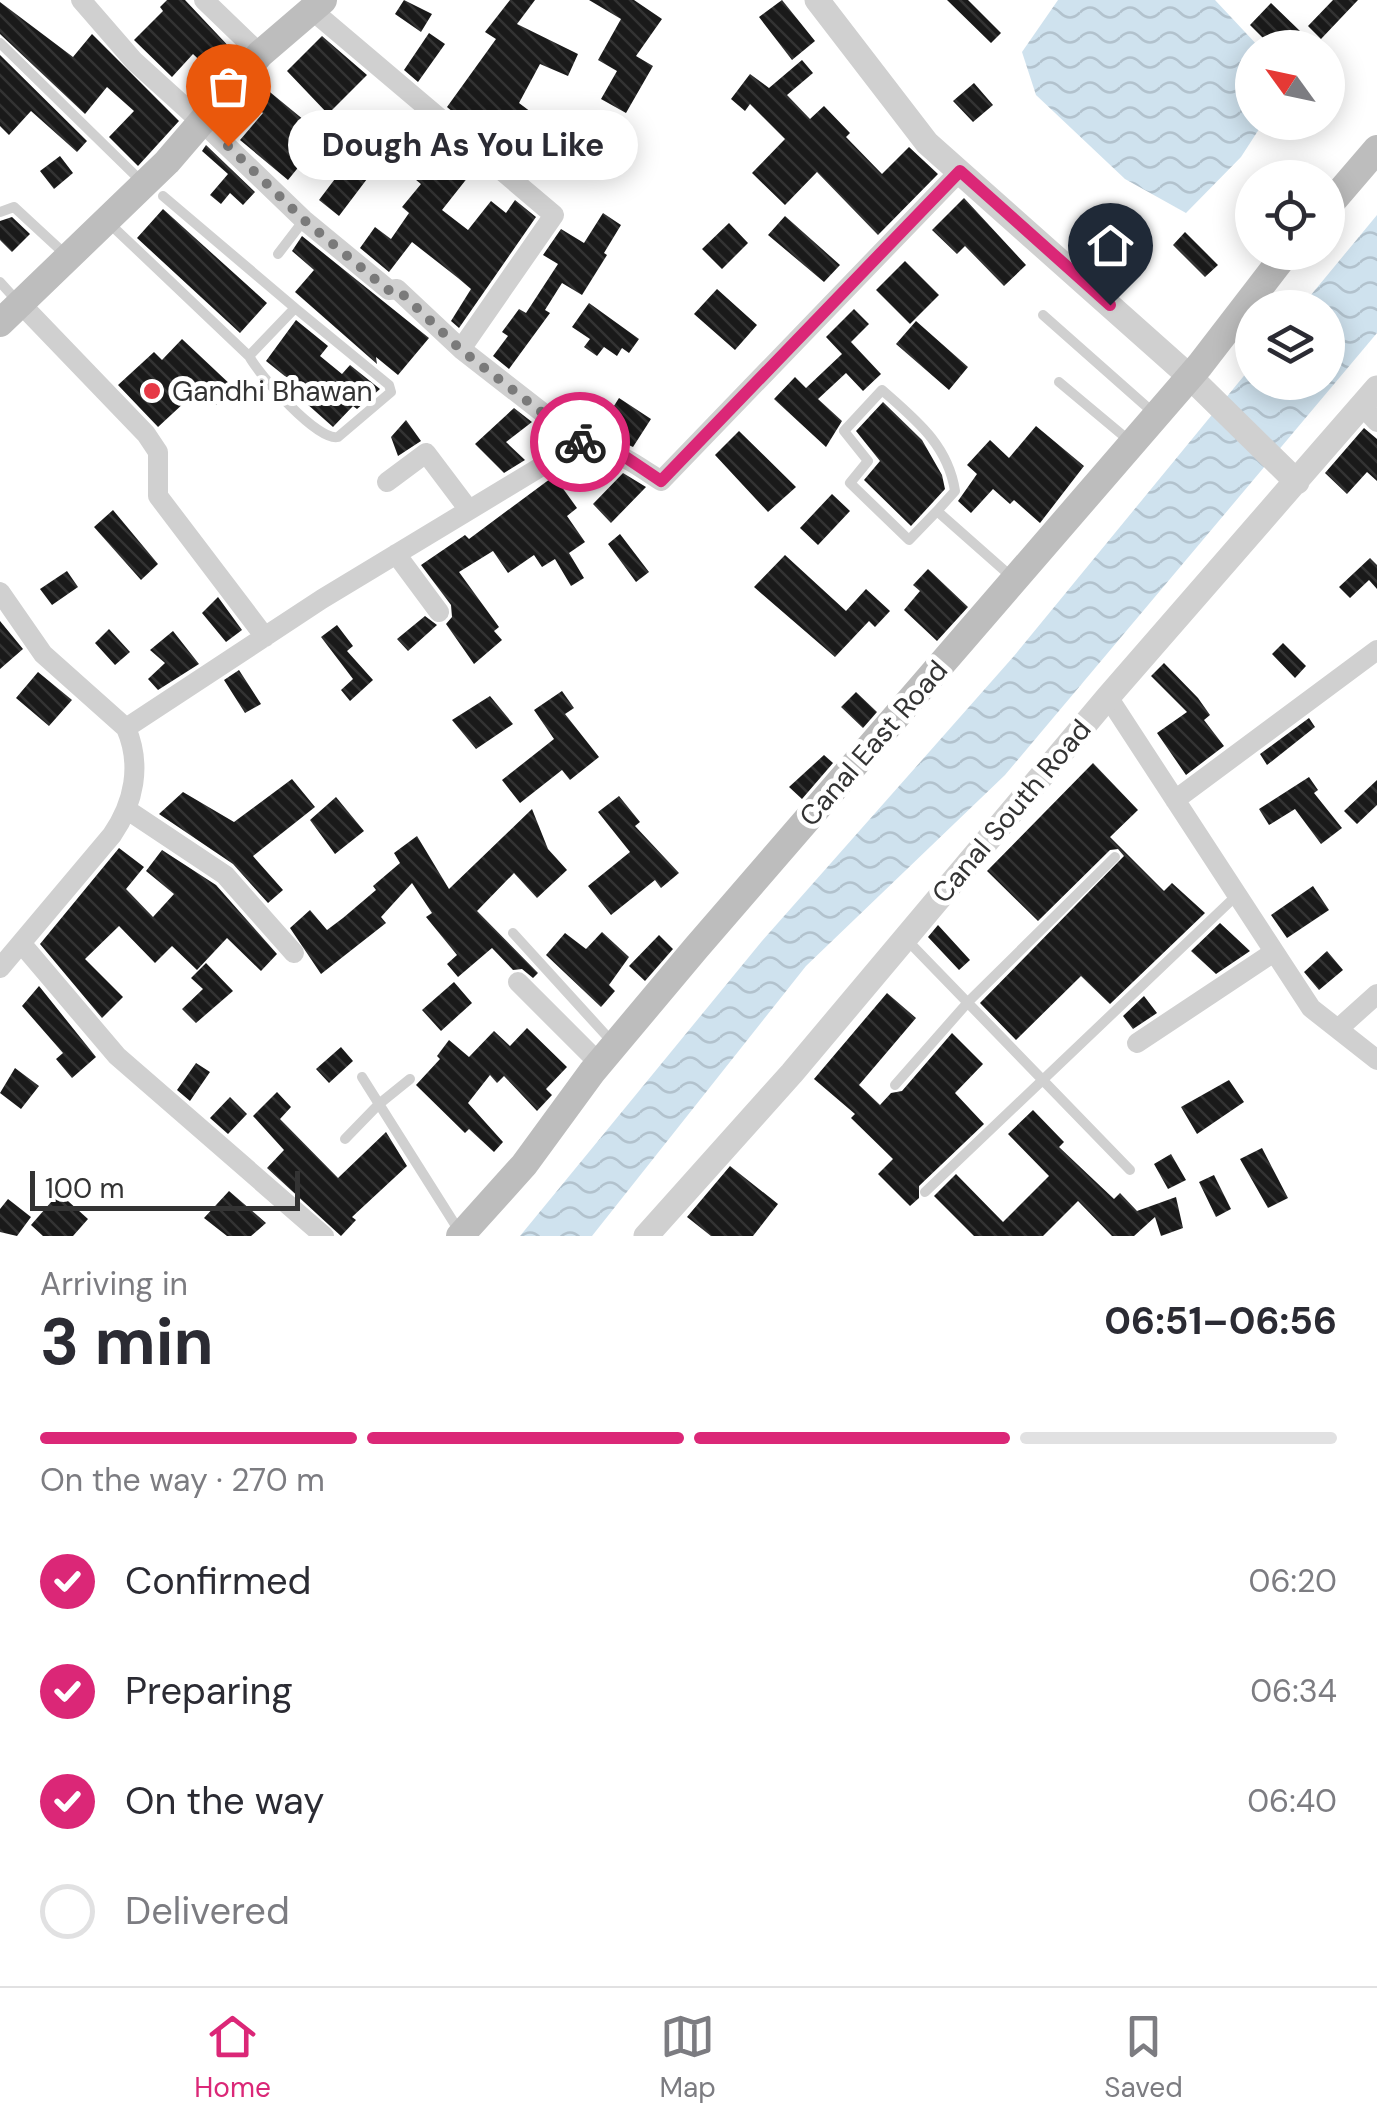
<!DOCTYPE html>
<html lang="en">
<head>
<meta charset="utf-8">
<style>
	body { margin:0; font-family:"DM Sans",sans-serif; background:#f2f2f3; color:#2b2b33; height:100vh; display:flex; flex-direction:column; font-size:38px; white-space:nowrap }
	* { box-sizing:border-box; margin:0 }
	p { font-size:32px; color:#7c7c81 }
	.icon { flex:none; width:55px; height:55px; fill:none; stroke:currentColor; stroke-width:2; stroke-linecap:round; stroke-linejoin:round }
	.map { position:relative; height:1236px; overflow:hidden }
	.panel { display:flex; flex-direction:column; background:#fff; flex:1 }
	.panel>* { flex:none }
	.needle { width:65px; rotate:303deg }
	.fabs { position:absolute; left:1235px; top:30px; display:grid; gap:20px }
	.fabs a { display:grid; place-items:center; width:110px; height:110px; border-radius:50%; background:#fff; box-shadow:0 5px 25px #0003; font-size:50px }
	.scale { position:absolute; left:30px; bottom:25px; width:270px; box-sizing:border-box; padding-left:10px; border:5px solid #333; border-top:0; font-size:28px; line-height:35px; white-space:nowrap; color:#333; -webkit-text-stroke:8px #fff; paint-order:stroke }
	.pin { position:absolute; display:grid; place-items:center; width:85px; height:85px; color:#fff; margin:-102px -42px; border-radius:50% 50% 50% 0; rotate:-45deg; box-shadow:0 0 10px #0007 }
	.pin .icon { rotate:45deg }
	.courier { position:absolute; display:grid; place-items:center; width:100px; height:100px; margin:-50px; border:8px solid #db2777; border-radius:50%; background:#fff; color:#222; box-shadow:0 2px 12px #0007 }
	.bubble { position:absolute; height:70px; border-radius:35px; background:#fff; box-shadow:0 5px 25px #0003; font-size:32px; font-weight:700; line-height:70px; text-align:center }
	.overview em { font-style:normal; font-weight:700 }
	.overview div { display:flex; flex-direction:column-reverse }
	.overview { display:flex; align-items:center; justify-content:space-between; height:170px; padding:0 40px }
	h1 { font-size:65px; font-weight:700; line-height:75px }
	.bar { display:grid; grid-template-columns:repeat(4,1fr); gap:15px 10px; align-content:center; height:120px; padding:0 40px }
	.bar i { height:12px; border-radius:8px; background:#e1e1e2 }
	.bar .current { background:#db2777 }
	.bar p { grid-column:span 4 }
	ol { padding:0 40px; list-style:none }
	li { display:flex; align-items:center; gap:30px; height:110px }
	li p { margin-inline-start:auto }
	li .icon { padding:10px; border-radius:50%; background:#db2777; color:#fff; stroke-width:4 }
	li:last-child { color:#7c7c81 }
	li i { width:55px; height:55px; border:5px solid #e1e1e2; border-radius:50% }
	.tabs { display:flex; justify-content:space-around; align-items:center; height:140px; border-top:2px solid #e1e1e2; background:#fff; font-size:28px; color:#7c7c81 }
	.tabs a { display:grid; justify-items:center; gap:5px }
	.tabs .current { color:#db2777 }
	.map>svg:first-child { display:block }
	.water { fill:url(#water-waves) }
	.building { fill:url(#building-back-hatch) }
	.lines { fill:none; stroke-linecap:round; stroke-linejoin:round }
	.service { stroke:#d0d0d0; stroke-width:10 }
	.minor { stroke:#d0d0d0; stroke-width:20 }
	.tertiary { stroke:#d0d0d0; stroke-width:25 }
	.secondary { stroke:#bdbdbd; stroke-width:28 }
	.done { stroke:#7a7a7a; stroke-width:10; stroke-dasharray:0 18 }
	.route { stroke:#db2777; stroke-width:12 }
	.poi-dot { fill:#e63946; stroke:#fff; stroke-width:4 }
	.labels { text-anchor:middle; stroke-width:10; stroke-linejoin:round; paint-order:stroke }
	.poi-label { font-size:28px; fill:#333; stroke:#fff; text-anchor:start }
	.street-label { font-size:28px; fill:#333; stroke:#fff }
</style>
</head>
<body>
<div class="map">
<svg width="1377" height="1236" viewBox="0 0 1377 1236">
	<defs>
		<pattern id="water-waves" width="16" height="10" patternUnits="userSpaceOnUse" patternTransform="scale(2.5)"><rect width="16" height="10" fill="#cfe2ee"/><path d="M0 5q4-4 8 0t8 0" fill="none" stroke="#b2c2cd"/></pattern>
		<pattern id="building-back-hatch" width="6" height="6" patternUnits="userSpaceOnUse" patternTransform="scale(2.5)"><rect width="6" height="6" fill="#1a1a1a"/><path d="M-1 5l2 2M0 0l6 6M5-1l2 2" fill="none" stroke="#333"/></pattern>
	</defs>
	<rect width="100%" height="100%" fill="#fff"/>
	<!-- water -->
	<path class="water" d="M1058 0H1215L1259 47 1252 48V122L1263 123 1241 157 1186 213 1125 179 1036 95 1022 52Z
		M1377 215V333L1005 775 806 966 592 1236H520L762 941 1014 656 1252 366V382H1328V308L1301 307Z"/>
	<!-- building -->
	<path class="building" d="M167 0H185L234 52 214 74 193 54 172 77 134 40 163 11 160 7Z
		M404 0 432 14 421 32 395 14Z
		M510 0H535L517 24 578 54 568 76 540 64 519 103 531 112 500 152 447 107 496 39 485 32Z
		M589 0H634L662 19 636 56 653 66 626 113 601 99 617 71 598 60 621 19Z
		M782 0 815 41 792 60 759 17Z
		M947 0H968L1001 33 991 43Z
		M1333 0H1358L1321 39 1308 26Z
		M0 2 73 57 92 34 179 121 138 166 109 137 134 111 107 87 85 114 0 34Z
		M1271 3 1301 32 1286 48H1273L1250 25Z
		M429 33 445 44 418 82 404 70Z
		M322 36 367 75 328 114 287 71Z
		M0 55 87 141 77 152 31 111 9 135 0 126Z
		M802 60 813 73 787 95 810 119 824 106 850 133 846 137 882 174 909 147 938 174 878 235 817 172 785 205 752 173 785 139 750 104 745 111 731 99 750 74 769 88Z
		M974 83 993 105 973 122 953 101Z
		M265 88 327 139 311 163 305 159 288 180 240 140 263 113 252 103Z
		M441 138 476 167 442 210 468 230 491 201 506 213 515 200 536 217 459 328 451 321 471 289 458 278 412 242 389 272 360 248 375 227 391 239 409 213 402 207 421 184 410 175Z
		M206 145 255 192 243 205 230 193 221 204 210 195 228 174 202 151Z
		M60 156 73 173 54 189 40 171Z
		M350 159 370 175 339 216 319 200Z
		M964 198 1026 265 1004 286 965 246 957 254 932 230Z
		M163 209 267 303 240 333 137 238Z
		M603 213 621 225 604 253 607 255 582 295 562 283 545 310 550 313 509 369 493 356 508 336 502 332 519 309 526 313 558 264 543 255 561 229 584 243Z
		M785 216 840 265 824 282 768 235Z
		M12 217 30 234 12 252 0 240V221Z
		M729 223 748 243 722 269 702 249Z
		M1185 232 1218 265 1205 277 1173 245Z
		M302 236 429 338 398 375 376 357 377 364 295 292 314 270 292 251Z
		M905 261 939 295 910 324 876 290Z
		M717 289 757 325 735 350 694 314Z
		M589 303 639 339 629 353 622 348 617 356 604 347 597 356 584 347 590 339 572 327Z
		M854 309 869 324 851 342 881 374 863 391 846 373 818 399 842 421 826 447 774 399 795 377 806 388 842 354 826 337Z
		M296 320 328 346 320 356 342 374 350 365 380 389 357 409 353 406 333 427 306 403 311 397 266 361Z
		M916 321 968 367 949 390 896 344Z
		M182 339 233 387 216 405 199 389 158 427 118 385 154 352 162 360Z
		M619 398 651 419 633 447 598 431Z
		M883 402 922 440 942 475 945 489 911 526 864 480 880 461 856 431Z
		M514 408 532 422 506 442 525 460 504 473 475 444Z
		M406 420 421 441 398 456 391 437Z
		M1036 426 1084 466 1040 523 1014 500 1010 504 993 489 971 513 958 501 977 474 967 465 990 440 1009 458Z
		M1364 428 1377 439V481L1367 472 1347 494 1325 473Z
		M739 431 796 487 768 512 715 455Z
		M623 473 646 487 611 523 593 504Z
		M554 476 577 508 567 516 585 542 569 553 584 578 571 586 555 559 542 567 534 555 508 573 493 551 459 572 499 627 494 631 502 640 474 664 446 624 452 617 451 605 421 565 465 535 469 539Z
		M832 494 850 511 818 545 800 528Z
		M113 510 158 564 141 580 94 527Z
		M620 534 649 572 636 582 608 544Z
		M785 555 846 611 866 589 890 611 875 627 869 621 835 657 754 587Z
		M1370 558 1377 565V589L1369 580 1350 598 1339 587Z
		M928 569 968 607 937 641 904 610 920 591 913 585Z
		M67 571 78 587 52 605 40 589Z
		M218 597 242 630 226 642 202 613Z
		M425 616 437 625 408 651 397 639Z
		M0 621 23 649 0 669Z
		M337 625 353 646 347 651 373 680 350 701 341 690 353 679 321 637Z
		M109 629 130 652 115 665 95 643Z
		M173 631 199 664 158 690 148 679 165 663 150 650Z
		M1283 643 1306 666 1295 678 1272 654Z
		M1164 663 1198 698 1210 715 1204 720 1224 746 1186 775 1157 733 1187 712 1151 676Z
		M239 670 261 704 245 713 224 680Z
		M38 672 72 700 49 726 16 698Z
		M562 691 574 708 565 714 599 757 570 780 562 770 520 803 502 780 554 739 534 710Z
		M856 692 877 712 863 728 841 707Z
		M490 696 513 724 476 749 452 720Z
		M1309 718 1315 727 1267 765 1260 754Z
		M824 755 833 763 802 799 789 787Z
		M1093 763 1138 810 1110 837 1164 891 1172 883 1205 913 1110 1004 1081 976 1016 1040 980 1003 1124 856 1118 849 1110 850 1038 921 987 871Z
		M1309 777 1318 790 1314 793 1342 828 1321 844 1295 809 1269 825 1259 809Z
		M292 779 315 807 253 856 283 890 268 903 233 864 159 814 183 792 234 822Z
		M1377 780V805L1357 824 1344 811Z
		M619 796 640 822 635 826 679 873 661 888 655 880 611 915 588 886 630 852 598 812Z
		M336 797 364 831 335 854 310 820Z
		M532 809 548 849 567 870 537 898 514 873 477 911 538 973 533 978 522 969 513 970 492 948 458 977 447 964 457 955 426 917 432 913 412 883 381 917 386 923 321 974 290 928 310 910 327 930 343 918 376 890 373 886 400 863 394 853 417 836 449 889Z
		M119 848 144 867 126 889 153 917 174 894 146 871 162 850 216 885 277 954 261 971 227 938 197 970 172 946 155 963 119 926 85 959 123 997 102 1018 40 944Z
		M1313 886 1329 910 1287 938 1271 915Z
		M1220 923 1250 951 1216 974 1191 951Z
		M938 925 970 960 959 970 928 937Z
		M602 932 629 957 609 985 615 991 601 1007 546 955 565 933 586 949Z
		M659 935 673 949 645 981 629 966Z
		M1327 951 1343 970 1319 990 1304 972Z
		M206 963 233 991 196 1023 182 1009 203 989 191 978Z
		M454 982 472 1003 441 1031 422 1010Z
		M39 986 96 1057 72 1078 56 1059 63 1053 22 1006Z
		M887 993 916 1018 859 1085 880 1105 891 1093 902 1091 952 1033 983 1064 955 1093 984 1124 919 1186V1198L910 1206 878 1174 893 1159 851 1118 855 1114 814 1079Z
		M1144 996 1157 1013 1133 1029 1123 1016Z
		M527 1028 567 1067 546 1089 552 1095 537 1111 504 1076 497 1083 490 1075 468 1103 503 1142 494 1152 469 1129 465 1133 416 1085 440 1059 437 1056 449 1040 469 1057 494 1031 510 1046Z
		M341 1047 353 1061 329 1083 316 1069Z
		M196 1063 210 1072 190 1101 177 1090Z
		M15 1068 39 1086 21 1109 0 1093Z
		M1229 1080 1244 1102 1197 1134 1181 1107Z
		M277 1092 291 1107 280 1119 338 1178 386 1132 407 1166 352 1217 356 1220 341 1236 267 1168 284 1150 253 1116Z
		M230 1097 247 1114 228 1134 210 1118Z
		M1033 1110 1064 1142 1059 1147 1114 1199 1120 1193 1137 1211 1176 1197 1183 1228 1161 1236 1155 1217 1134 1236H1112L1078 1201 1043 1236H974L934 1196 956 1174 1003 1222 1049 1176 1008 1134Z
		M1262 1148 1288 1198 1268 1208 1240 1159Z
		M1171 1154 1186 1180 1168 1189 1154 1164Z
		M730 1166 778 1204 753 1236H711L687 1217Z
		M1214 1175 1231 1209 1216 1217 1199 1182Z
		M229 1191 266 1223 251 1236H227L204 1218Z
		M59 1193 88 1219 73 1236H43L31 1225Z
		M8 1199 31 1217 17 1236 0 1232V1209Z"/>
	<g class="lines">
		<!-- service -->
		<path class="service" d="M0 43 142 182
			M163 196 295 308
			M0 212 14 207 67 256
			M109 223 249 356C259 375 318 442 338 437L391 392 389 385 295 308 249 356
			M278 254 304 220
			M0 282 19 303
			M1043 315 1156 415
			M1059 382 1132 443
			M937 511 909 540 850 483 868 461 844 431 882 390C916 420 948 445 955 491L937 511 1014 579
			M513 933 614 1044
			M905 938 1130 1170
			M362 1077 379 1104 410 1079
			M895 1085 969 1001 1115 857
			M345 1139 379 1104 461 1234
			M925 1192 1237 895"/>
		<!-- minor -->
		<path class="minor" d="M81 0 134 61 199 120
			M204 0 260 54
			M313 11 554 215 461 349
			M202 122 304 220 389 290 397 289 461 349 588 448
			M20 303 146 434 158 452V496L265 637
			M1362 406 1377 422
			M387 482 426 453 469 510
			M396 554 439 612
			M0 592 43 654 126 728C142 765 134 803 112 835L0 968
			M1108 697 1311 1008 1377 1060
			M126 728 322 599 557 457C607 442 620 454 661 481L960 171
			M1175 800 1377 650
			M129 811 225 875 294 953
			M21 943 117 1056 324 1236
			M518 982 599 1063
			M1338 1029 1377 994
			M1137 1043 1274 952"/>
		<!-- tertiary -->
		<path class="tertiary" d="M817 0 927 143 1190 377 1297 482
			M646 1236 792 1073 1108 697 1377 388"/>
		<!-- secondary -->
		<path class="secondary" d="M1328 206 1377 149
			M0 323 167 162 260 54 323 0
			M460 1236 524 1165 592 1072 696 948 1200 365 1287 252"/>
	</g>
	<g class="lines">
		<!-- done -->
		<path class="done" d="M228 146 304 220 388 290 397 289 460 349 580 442"/>
		<!-- route -->
		<path class="route" d="M580 442 588 448 618 452 661 481 960 171 1110 305"/>
	</g>
	<!-- markers -->
	<circle class="poi-dot" cx="152" cy="391" r="10"/>
	<g class="labels">
		<!-- poi labels -->
		<g class="poi-label">
			<text x="172" y="401">Gandhi Bhawan</text>
		</g>
		<!-- street labels -->
		<g class="street-label">
			<text transform="translate(873 743) rotate(-49)" y="10">Canal East Road</text>
			<text transform="translate(1011 811) rotate(-50)" y="10">Canal South Road</text>
		</g>
	</g>
</svg>
<div class="fabs">
<a><svg class="needle" viewBox="-14 -14 28 28"><path d="M0-13l5 13h-10z" fill="#e53935"/><path d="M0 13l5-13h-10z" fill="#7c7c81"/></svg></a>
<a><svg class="icon" aria-label="locate" viewBox="0 0 24 24"><circle cx="12" cy="12" r="6"/><path d="M12 2v4M12 18v4M2 12h4M18 12h4"/></svg></a>
<a><svg class="icon" aria-label="layers" viewBox="0 0 24 24"><path d="M12 4l9 5-9 5-9-5zM3 14l9 5 9-5"/></svg></a>
</div>
<div class="scale">100 m</div>
<div class="pin" style="left:228px;top:146px;background:#ea580c"><svg class="icon" aria-label="bag" viewBox="0 0 24 24"><path d="M5 8h14l-1 12H6zM9 8a3 3 0 0 1 6 0"/></svg></div>
<div class="pin" style="left:1110px;top:305px;background:#1f2937"><svg class="icon" aria-label="home" viewBox="0 0 24 24"><path d="M3 11l9-7 9 7M6 9v11h12V9"/></svg></div>
<div class="courier" style="left:580px;top:442px"><svg class="icon" aria-label="bike" viewBox="0 0 24 24"><circle cx="6" cy="16" r="4"/><circle cx="18" cy="16" r="4"/><path d="M6 16l4-8h5l3 8M10 8l3 8H6M13 5h3"/></svg></div>
<div class="bubble" style="left:288px;top:110px;width:350px">Dough As You Like</div>
</div>
<section class="panel">
<div class="overview"><div><h1>3 min</h1><p>Arriving in</p></div><em>06:51–06:56</em></div>
<div class="bar"><i class="current"></i><i class="current"></i><i class="current"></i><i></i><p>On the way · 270 m</p></div>
<ol>
<li><svg class="icon" aria-label="check" viewBox="0 0 24 24"><path d="M5 12l5 5 9-10"/></svg>Confirmed<p>06:20</p></li>
<li><svg class="icon" aria-label="check" viewBox="0 0 24 24"><path d="M5 12l5 5 9-10"/></svg>Preparing<p>06:34</p></li>
<li><svg class="icon" aria-label="check" viewBox="0 0 24 24"><path d="M5 12l5 5 9-10"/></svg>On the way<p>06:40</p></li>
<li><i></i>Delivered</li>
</ol>
</section>
<nav class="tabs">
<a class="current"><svg class="icon" aria-label="home" viewBox="0 0 24 24"><path d="M3 11l9-7 9 7M6 9v11h12V9"/></svg>Home</a>
<a><svg class="icon" aria-label="map" viewBox="0 0 24 24"><path d="M3 6l6-2 6 2 6-2v14l-6 2-6-2-6 2zM9 4v14M15 6v14"/></svg>Map</a>
<a><svg class="icon" aria-label="saved" viewBox="0 0 24 24"><path d="M7 4h10v16l-5-4-5 4z"/></svg>Saved</a>
</nav>
</body>
</html>
